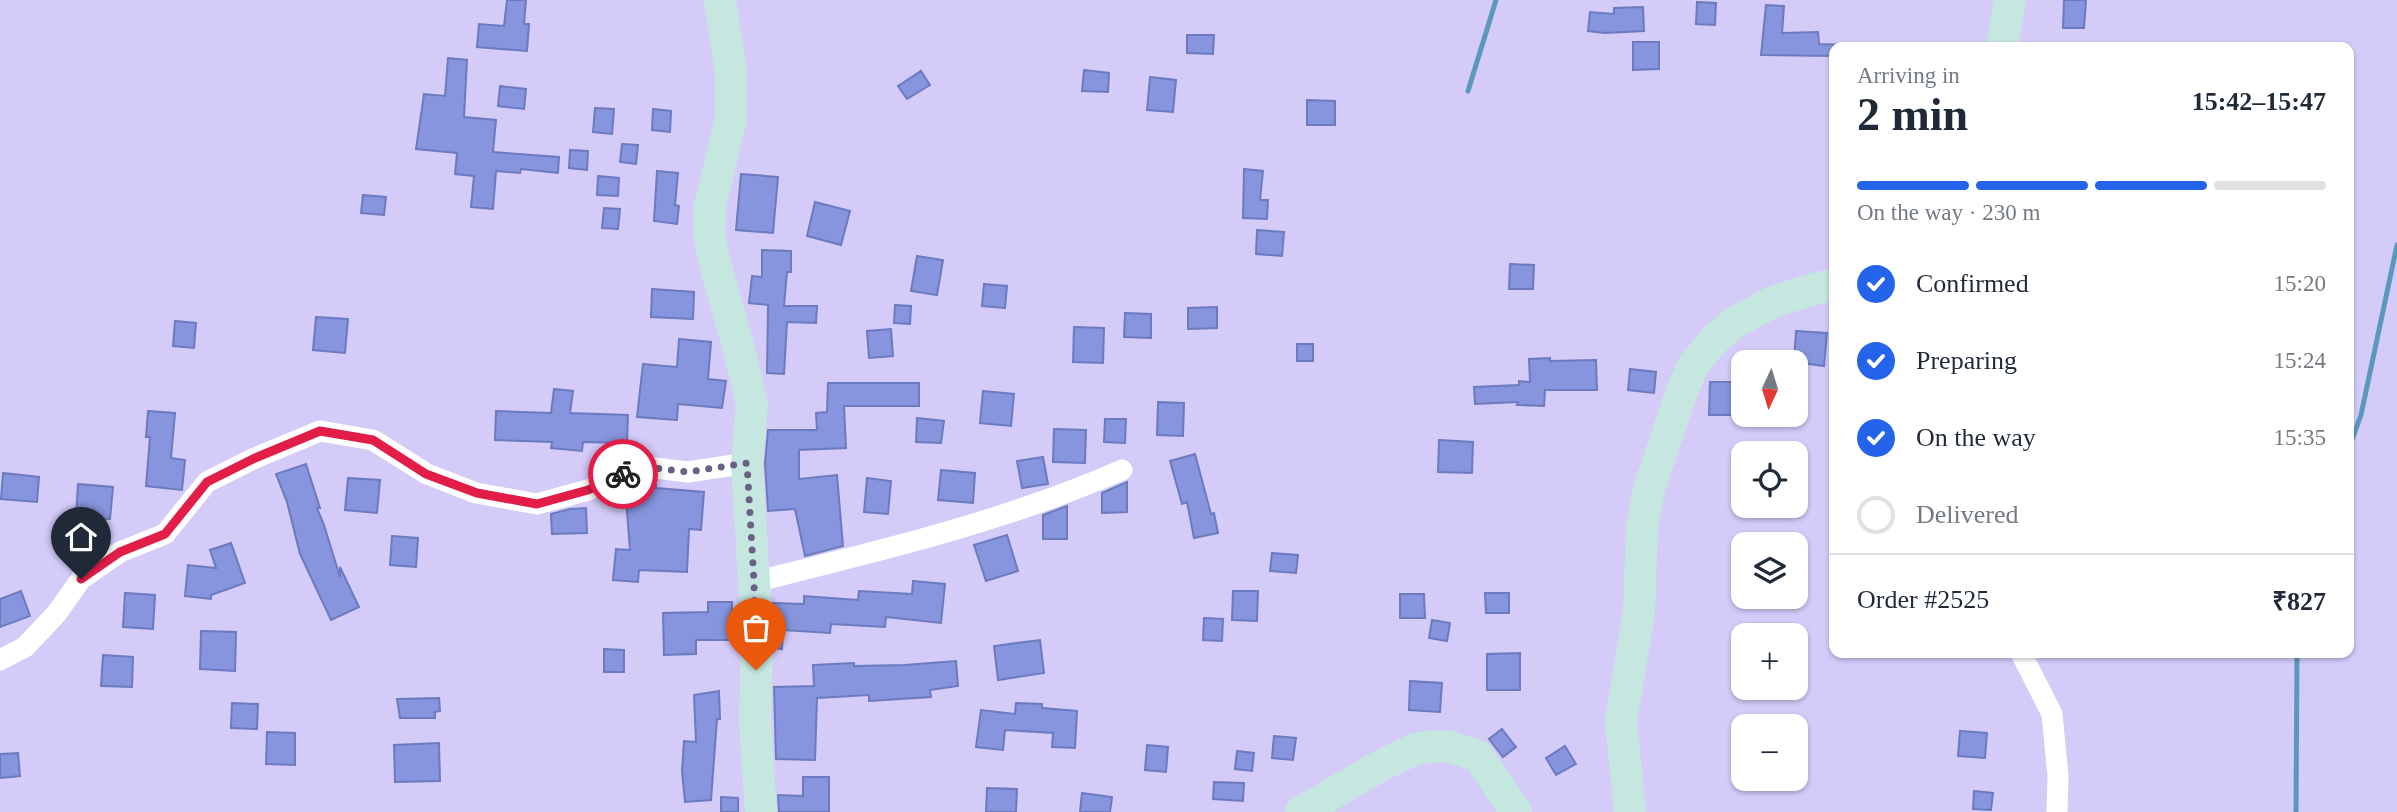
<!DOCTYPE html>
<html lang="en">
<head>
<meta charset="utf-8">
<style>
	body { margin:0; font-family:Georgia,serif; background:#f6f6f7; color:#1f2937; height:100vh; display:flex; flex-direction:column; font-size:26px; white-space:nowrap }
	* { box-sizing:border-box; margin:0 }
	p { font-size:23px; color:#747a83 }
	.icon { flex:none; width:38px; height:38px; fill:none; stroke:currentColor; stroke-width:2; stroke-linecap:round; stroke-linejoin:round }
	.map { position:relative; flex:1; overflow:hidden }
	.details { position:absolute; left:1829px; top:42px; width:525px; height:616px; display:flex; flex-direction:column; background:#fff; border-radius:14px; box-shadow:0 2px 5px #0004 }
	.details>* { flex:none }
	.needle { width:46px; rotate:184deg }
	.fabs { position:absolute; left:1731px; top:350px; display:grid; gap:14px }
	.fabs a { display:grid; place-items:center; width:77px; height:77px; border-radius:14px; background:#fff; box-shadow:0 2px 5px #0004; font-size:35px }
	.pin { position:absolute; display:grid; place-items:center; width:60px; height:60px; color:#fff; margin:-72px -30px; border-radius:50% 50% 50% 0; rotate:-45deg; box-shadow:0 0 7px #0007 }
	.pin .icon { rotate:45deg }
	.courier { position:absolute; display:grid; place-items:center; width:70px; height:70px; margin:-35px; border:5px solid #e11d48; border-radius:50%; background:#fff; color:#222; box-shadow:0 2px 9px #0007 }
	.summary em { font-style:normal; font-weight:800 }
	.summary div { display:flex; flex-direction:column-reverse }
	.summary { display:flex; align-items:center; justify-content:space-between; height:119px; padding:0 28px }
	h1 { font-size:46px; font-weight:800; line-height:52px }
	.bar { display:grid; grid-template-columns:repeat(4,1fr); gap:10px 7px; align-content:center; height:84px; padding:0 28px }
	.bar i { height:9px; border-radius:5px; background:#e0e1e3 }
	.bar .on { background:#2563eb }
	.bar p { grid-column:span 4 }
	.line { display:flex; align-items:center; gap:18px; padding:0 28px; border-top:2px solid #e0e1e3 }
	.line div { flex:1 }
	ol { padding:0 28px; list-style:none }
	li { display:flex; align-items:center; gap:21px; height:77px }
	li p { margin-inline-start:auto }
	li .icon { padding:7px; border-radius:50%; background:#2563eb; color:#fff; stroke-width:4 }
	li:last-child { color:#747a83 }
	li i { width:38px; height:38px; border:4px solid #e0e1e3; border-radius:50% }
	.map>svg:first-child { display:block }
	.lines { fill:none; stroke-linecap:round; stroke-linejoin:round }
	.stream { stroke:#5a99bc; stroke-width:5 }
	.building { fill:#8695dd; stroke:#6c7abf; stroke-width:2 }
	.street { stroke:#fff; stroke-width:21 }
	.secondary { stroke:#c5e7df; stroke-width:32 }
	.done { stroke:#696285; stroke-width:7; stroke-dasharray:0 12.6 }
	.route { stroke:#e11d48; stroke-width:9 }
</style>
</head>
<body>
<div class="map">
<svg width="2397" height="812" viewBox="0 0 2397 812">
	<rect width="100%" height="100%" fill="#d4cbf9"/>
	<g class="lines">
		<!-- stream -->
		<path class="stream" d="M1468 91 1496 0
			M2348 451 2361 415 2397 245
			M2296 812 2297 653"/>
	</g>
	<!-- building -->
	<path class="building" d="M507 0H526L524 24H529L527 51 477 47 479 24 504 26Z
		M2064 0H2086L2084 28H2063Z
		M1697 2 1716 3 1715 25 1696 24Z
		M1766 5 1784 6 1782 33 1818 32 1819 44 1849 45 1848 47H1834V56L1761 55Z
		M1643 7 1644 31 1605 33 1588 31 1590 12 1614 14V8Z
		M1187 35H1214L1213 54 1187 53Z
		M1633 42H1659V69L1633 70Z
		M448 58 467 60 464 117 496 120 493 152 559 157 558 173 521 169 520 173 496 171 493 209 471 207 474 176 455 174 457 153 416 149 424 94 445 96Z
		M1084 70 1109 73 1108 92 1082 91Z
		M921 71 930 85 907 99 898 86Z
		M1150 77 1176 80 1173 112 1147 110Z
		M500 86 526 89 524 109 498 106Z
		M1307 100 1335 101V125H1307Z
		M595 108 614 109 612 134 593 132Z
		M653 109 671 111 670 132 652 130Z
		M622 144 638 145 636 164 620 162Z
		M570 150 588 151 587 170 569 168Z
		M1244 169 1263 171 1260 200H1268L1267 219 1243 218Z
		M657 171 678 173 675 205 679 206 677 224 654 221Z
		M741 174 778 177 773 233 736 230Z
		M598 176 619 178 618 196 597 195Z
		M363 195 386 197 384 215 361 213Z
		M815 202 850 211 841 245 807 236Z
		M604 208 620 209 618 229 602 228Z
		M1257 230 1284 232 1282 256 1256 254Z
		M762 250 791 251V272H787L784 306H817L816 323 787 322 784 374 767 373 768 305 749 303 752 276 762 277Z
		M917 256 943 260 937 295 911 291Z
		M1510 264 1534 265 1533 289H1509Z
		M984 284 1007 286 1005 308 982 306Z
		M652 289 694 292 693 319 651 317Z
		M895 305 911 306 910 324 894 323Z
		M1217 307V328L1188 329V308Z
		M1125 313 1151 314V338L1124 337Z
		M316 317 348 319 345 353 313 350Z
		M175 321 196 323 194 348 173 346Z
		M1074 327 1104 328 1103 363 1073 362Z
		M891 329 893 356 869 358 867 331Z
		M1796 331 1827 333 1824 366 1794 362Z
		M679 339 711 342 708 379 726 381 722 408 678 404 677 420 637 417 643 364 677 367Z
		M1297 344H1313V361H1297Z
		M1550 358V361L1596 360 1597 390H1545L1544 406 1517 405 1518 402 1475 404 1474 387 1519 385V381L1530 382 1529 359Z
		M1630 369 1656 372 1654 393 1628 390Z
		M1710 382H1737V415H1709Z
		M828 383H919V406H844L846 448 799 450V479L837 475 843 546 805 556 795 509 768 511 765 463 768 430H817L816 413 827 412Z
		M554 389 573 391 570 413 628 415 627 443 583 442 582 451 551 448 552 442 495 440 496 411 551 413Z
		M983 391 1014 394 1011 426 980 423Z
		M1158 402 1184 403 1183 436 1157 435Z
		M148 411 175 413 171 458 185 460 182 490 146 486 150 437H146Z
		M917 418 944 421 941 443 916 442Z
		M1105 419H1126L1125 443 1104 442Z
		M1054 429 1086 430 1085 463 1053 462Z
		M1439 440 1473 442 1472 473 1438 472Z
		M1195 454 1211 514 1214 513 1218 533 1194 538 1187 502 1182 504 1170 461Z
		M1043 457 1048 484 1022 488 1017 461Z
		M306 464 320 508H317L324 525 340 577V567L359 607 331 620 300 554 287 502 276 474Z
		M941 470 975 473 973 503 938 500Z
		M3 473 39 477 37 502 1 499Z
		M348 478 380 480 377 513 345 510Z
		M867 478 891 481 888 514 864 512Z
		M1127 482V512L1102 513V493Z
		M78 484 113 487 110 519 76 517Z
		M656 485V488L704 492 701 530 689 529 687 572 639 570 638 582 613 580 616 549 630 550 625 487Z
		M1067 506V539H1043V515Z
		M586 508 587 533 552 534 551 514 570 509Z
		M1007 535 1018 571 986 581 974 545Z
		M392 536 418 538 416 567 390 565Z
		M231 543 245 583 211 595V599L185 596 188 565 216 568 210 550Z
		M1272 553 1298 555 1296 573 1270 571Z
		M913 581 945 584 941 623 886 617 885 627 831 624 830 633 783 630 782 649 775 648 773 603 804 604V596L858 600 859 591 912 594Z
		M21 591 30 616 0 627V599Z
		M1233 591H1258L1257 621 1232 620Z
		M125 593 155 595 153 629 123 627Z
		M1485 593H1509V613H1486Z
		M1400 594H1424L1425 618H1400Z
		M708 602H732V640H696V654L664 655 663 613 708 612Z
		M1204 618 1223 619 1222 641 1203 640Z
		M1432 620 1450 623 1447 641 1429 638Z
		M201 631 236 632 235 671 200 669Z
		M1040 640 1044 673 998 680 994 646Z
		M604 649 624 650V672H604Z
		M1520 653V690H1487V654Z
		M103 655 133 657 132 687 101 686Z
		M956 661 958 686 930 690 931 697 869 701V695L817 698 815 760 776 759 774 687 814 686 813 665 854 663V666L905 665Z
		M1410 681 1442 683 1440 712 1409 710Z
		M719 691 720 719H717L711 800 685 802 682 771 684 741 696 742 694 695Z
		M439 698 440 711 435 712V718H400L397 699Z
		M232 703 258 704 257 729 231 728Z
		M1016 703 1042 704V708L1077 711 1075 748 1052 747 1053 733 1005 730 1003 750 976 747 981 710 1015 714Z
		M1502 729 1516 747 1503 757 1489 739Z
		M1960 731 1987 733 1985 758 1958 756Z
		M267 732 295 733V765L266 764Z
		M1274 736 1296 738 1293 760 1272 758Z
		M439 743 440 781 395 782 394 745Z
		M1147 745 1168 747 1166 772 1145 770Z
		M1565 746 1576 764 1556 775 1546 758Z
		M1237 751 1254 753 1252 771 1235 769Z
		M18 753 20 776 0 778V754Z
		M803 777H829V812H779L778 795 803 796Z
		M1214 782 1244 783 1243 801 1213 799Z
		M987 788 1017 789 1016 812H986Z
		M1974 791 1993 793 1991 810 1973 809Z
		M1082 793 1112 797 1110 812H1080Z
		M721 797 738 798V812H721Z"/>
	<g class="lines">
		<!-- street -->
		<path class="street" d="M754 582C879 551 1003 522 1122 470
			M2021 653 2052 714 2058 776 2057 812
			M0 660 25 647 57 613 81 579 120 552 165 534 207 482 255 458 320 431 373 440 427 474 476 493 537 504 588 490 639 466 688 472 747 463"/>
		<!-- secondary -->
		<path class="secondary" d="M720 0 731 72V119L710 205V238L715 264 739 349 752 405 747 463 754 582 757 644 755 721 761 812
			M2002 47 2010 0
			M1301 812 1380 766 1417 748 1447 746 1478 756 1516 812
			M1630 812 1621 721 1639 612 1642 527 1649 489 1682 391 1694 364 1715 339 1735 322 1773 302 1817 288 1834 285"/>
	</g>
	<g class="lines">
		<!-- done -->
		<path class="done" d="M623 474 639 466 688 472 747 463 754 582 756 670"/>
		<!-- route -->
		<path class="route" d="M81 579 120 552 165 534 207 482 255 458 320 431 373 440 426 474 477 493 537 504 588 490 623 474"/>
	</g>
</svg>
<div class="fabs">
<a><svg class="needle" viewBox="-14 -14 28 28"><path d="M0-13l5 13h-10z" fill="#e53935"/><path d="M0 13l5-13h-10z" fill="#747a83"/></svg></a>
<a><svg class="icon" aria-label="locate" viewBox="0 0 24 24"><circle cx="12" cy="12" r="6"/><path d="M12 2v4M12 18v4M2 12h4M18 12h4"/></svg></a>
<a><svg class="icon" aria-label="layers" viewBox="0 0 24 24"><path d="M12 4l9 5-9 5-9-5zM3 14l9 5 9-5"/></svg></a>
<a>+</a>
<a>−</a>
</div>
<div class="pin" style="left:756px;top:670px;background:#ea580c"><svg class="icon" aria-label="bag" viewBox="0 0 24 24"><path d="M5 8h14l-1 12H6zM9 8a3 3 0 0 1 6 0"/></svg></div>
<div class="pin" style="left:81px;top:579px;background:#1f2937"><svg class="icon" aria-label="home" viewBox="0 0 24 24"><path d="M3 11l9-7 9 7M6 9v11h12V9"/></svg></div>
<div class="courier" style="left:623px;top:474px"><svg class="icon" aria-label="bike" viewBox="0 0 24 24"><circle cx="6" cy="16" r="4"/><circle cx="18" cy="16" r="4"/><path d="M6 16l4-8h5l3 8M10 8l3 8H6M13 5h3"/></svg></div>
<section class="details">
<div class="summary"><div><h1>2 min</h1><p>Arriving in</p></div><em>15:42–15:47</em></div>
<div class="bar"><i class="on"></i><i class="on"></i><i class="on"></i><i></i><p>On the way · 230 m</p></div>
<ol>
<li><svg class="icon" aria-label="check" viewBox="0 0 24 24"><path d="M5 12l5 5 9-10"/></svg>Confirmed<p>15:20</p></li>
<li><svg class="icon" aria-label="check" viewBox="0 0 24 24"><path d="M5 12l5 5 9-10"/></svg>Preparing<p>15:24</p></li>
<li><svg class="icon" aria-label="check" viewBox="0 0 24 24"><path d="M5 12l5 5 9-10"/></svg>On the way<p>15:35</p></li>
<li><i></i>Delivered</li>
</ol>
<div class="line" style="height:91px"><div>Order #2525</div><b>₹827</b></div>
</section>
</div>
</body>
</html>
